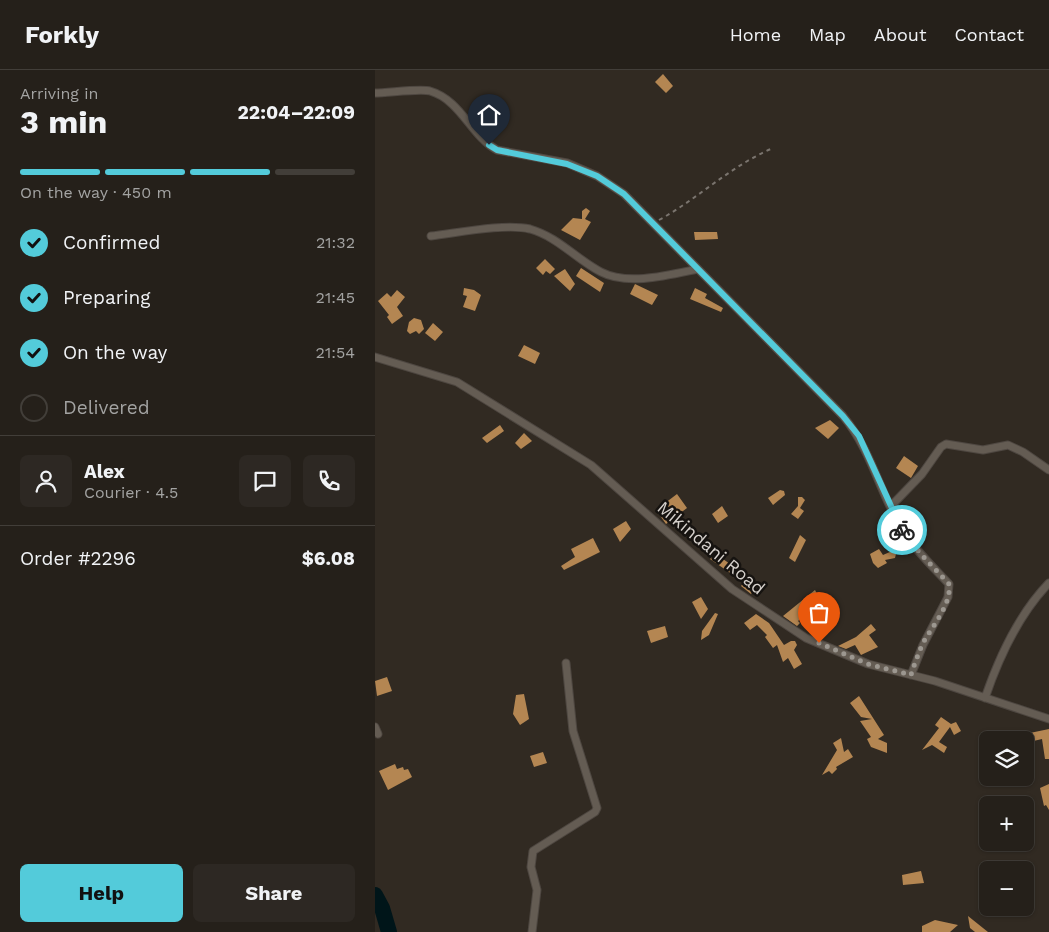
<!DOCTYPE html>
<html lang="en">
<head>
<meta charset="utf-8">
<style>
	body { margin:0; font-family:"Work Sans",sans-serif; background:#2d2823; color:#f1f3f6; height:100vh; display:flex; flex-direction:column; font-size:19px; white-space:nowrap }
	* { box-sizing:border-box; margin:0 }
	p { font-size:16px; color:#a3a3a2 }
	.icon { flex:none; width:28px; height:28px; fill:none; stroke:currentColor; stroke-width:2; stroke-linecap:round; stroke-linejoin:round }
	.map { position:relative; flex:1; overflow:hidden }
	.panel { display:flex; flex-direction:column; background:#25201a; width:375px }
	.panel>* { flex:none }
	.fabs { position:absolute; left:604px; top:661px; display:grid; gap:10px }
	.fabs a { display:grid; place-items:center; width:55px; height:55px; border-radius:8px; background:#25201a; box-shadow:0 1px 4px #0004,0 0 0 1px #423e39; font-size:25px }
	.pin { position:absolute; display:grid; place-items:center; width:42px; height:42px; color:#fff; margin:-51px -21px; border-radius:50% 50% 50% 0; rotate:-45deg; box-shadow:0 0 5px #0007 }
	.pin .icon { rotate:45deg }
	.courier { position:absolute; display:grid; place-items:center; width:50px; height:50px; margin:-25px; border:4px solid #53cbda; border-radius:50%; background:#fff; color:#222; box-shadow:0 1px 6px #0007 }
	.summary em { font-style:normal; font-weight:700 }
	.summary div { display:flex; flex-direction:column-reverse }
	.summary { display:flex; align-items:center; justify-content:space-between; height:85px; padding:0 20px }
	h1 { font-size:32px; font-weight:700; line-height:38px }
	.bar { display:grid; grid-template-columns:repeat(4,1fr); gap:8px 5px; align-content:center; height:60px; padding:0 20px }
	.bar i { height:6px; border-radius:4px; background:#423e39 }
	.bar .selected { background:#53cbda }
	.bar p { grid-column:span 4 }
	.line { display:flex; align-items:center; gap:12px; padding:0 20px; border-top:1px solid #423e39 }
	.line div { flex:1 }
	.round { display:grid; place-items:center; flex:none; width:52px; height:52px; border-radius:8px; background:#2d2823 }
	ol { padding:0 20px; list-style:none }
	li { display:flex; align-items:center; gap:15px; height:55px }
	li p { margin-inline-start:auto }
	li .icon { padding:5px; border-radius:50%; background:#53cbda; color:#111; stroke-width:4 }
	li:last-child { color:#a3a3a2 }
	li i { width:28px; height:28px; border:2px solid #423e39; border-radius:50% }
	.cta { display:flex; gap:10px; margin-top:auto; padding:10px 20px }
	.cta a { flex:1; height:58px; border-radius:8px; background:#53cbda; color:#111; font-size:20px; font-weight:700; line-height:58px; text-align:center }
	.cta a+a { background:#2d2823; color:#f1f3f6 }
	header { display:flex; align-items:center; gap:30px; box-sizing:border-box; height:70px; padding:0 25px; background:#25201a; border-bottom:1px solid #423e39 }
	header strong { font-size:24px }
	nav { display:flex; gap:28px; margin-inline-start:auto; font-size:18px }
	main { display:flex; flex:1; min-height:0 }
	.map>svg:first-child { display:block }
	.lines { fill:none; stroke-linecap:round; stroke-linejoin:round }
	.river { stroke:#001519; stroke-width:16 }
	.building { fill:#b48652 }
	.street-casing { stroke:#4e4741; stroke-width:9 }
	.path { stroke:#7a746e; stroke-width:2; stroke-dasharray:4 4; stroke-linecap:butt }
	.street { stroke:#645c53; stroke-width:7 }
	.done { stroke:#9c9790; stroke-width:5; stroke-dasharray:0 9 }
	.route { stroke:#53cbda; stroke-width:6 }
	.labels { text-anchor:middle; stroke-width:5; stroke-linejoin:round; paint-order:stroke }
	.street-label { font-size:18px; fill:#d6d1cc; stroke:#161310 }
</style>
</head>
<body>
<header>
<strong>Forkly</strong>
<nav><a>Home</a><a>Map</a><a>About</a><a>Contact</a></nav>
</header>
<main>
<section class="panel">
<div class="summary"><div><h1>3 min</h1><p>Arriving in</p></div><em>22:04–22:09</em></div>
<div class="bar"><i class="selected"></i><i class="selected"></i><i class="selected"></i><i></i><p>On the way · 450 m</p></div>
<ol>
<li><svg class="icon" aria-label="check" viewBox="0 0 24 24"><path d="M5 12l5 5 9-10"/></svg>Confirmed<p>21:32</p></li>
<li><svg class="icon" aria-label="check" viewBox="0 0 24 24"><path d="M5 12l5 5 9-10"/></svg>Preparing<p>21:45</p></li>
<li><svg class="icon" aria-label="check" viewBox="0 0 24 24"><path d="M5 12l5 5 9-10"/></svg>On the way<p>21:54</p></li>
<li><i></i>Delivered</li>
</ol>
<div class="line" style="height:90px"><a class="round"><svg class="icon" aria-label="person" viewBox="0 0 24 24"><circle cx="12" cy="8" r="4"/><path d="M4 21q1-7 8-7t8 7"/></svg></a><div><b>Alex</b><p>Courier · 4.5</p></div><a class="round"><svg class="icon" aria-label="chat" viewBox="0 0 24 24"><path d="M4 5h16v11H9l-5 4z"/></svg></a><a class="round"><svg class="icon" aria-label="phone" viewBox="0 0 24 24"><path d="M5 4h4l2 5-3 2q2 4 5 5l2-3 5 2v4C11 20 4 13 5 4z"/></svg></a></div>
<div class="line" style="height:65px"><div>Order #2296</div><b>$6.08</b></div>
<div class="cta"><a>Help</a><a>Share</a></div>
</section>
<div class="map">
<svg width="674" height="862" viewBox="0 0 674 862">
	<rect width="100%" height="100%" fill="#312a22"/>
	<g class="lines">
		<!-- river -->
		<path class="river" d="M0 825 7 838 14 862"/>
	</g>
	<!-- building -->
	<path class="building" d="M288 4 298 16 291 23 280 12Z
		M211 138 215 141 210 149 216 152 205 170 186 160 198 148 207 149V141Z
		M319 162H342L343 169 320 170Z
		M170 189 180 199 175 204 171 201 168 205 161 198Z
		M206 198 229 213 225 222 201 206Z
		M190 199 200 214 195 221 179 206Z
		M260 214 283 225 277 235 255 224Z
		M89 218 99 220 106 225 100 241 88 237 92 226 88 225Z
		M320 218 332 224 330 228 348 238 346 242 315 229Z
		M22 220 30 227 22 237 28 246 17 254 12 247 14 245 3 231 12 223 16 227Z
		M39 248 46 250 49 259 44 264 41 261 35 264 32 261 34 252Z
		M58 253 68 262 60 271 50 263Z
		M149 275 165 283 160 294 143 286Z
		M455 350 464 358 453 369 440 358Z
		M125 355 129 361 112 373 107 368Z
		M149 363 157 371 146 379 140 373Z
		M529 386 543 396 536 408 521 398Z
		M405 420 409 421 410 425 398 435 393 428Z
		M302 424 312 438 291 454 281 440Z
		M423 427H427L430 430 425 438 429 441 423 449 416 444 423 436Z
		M347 436 353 446 343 453 337 444Z
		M251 451 256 459 245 472 238 459Z
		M425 465 431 470 420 492 414 488Z
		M218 468 225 482 189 500 186 496 200 487 196 479Z
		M504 479 508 485 517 481 521 484 520 488 510 490 512 493 503 498 498 493 495 484Z
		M343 482 348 489 362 499 358 505 335 489Z
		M373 508 383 516 376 524 366 516Z
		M440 520 455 550 444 555 436 540 423 551 425 553 422 556 408 546Z
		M326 527 333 539 326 549 317 532Z
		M340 543 343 544 334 565 326 570 327 561Z
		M381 544 394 553 409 575 416 571H420L422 575 419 580 427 594 419 599 413 588 408 592 402 575 398 578 390 567 392 565 382 555 375 560 369 553Z
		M496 554 501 560 494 565 503 577 486 585 480 575 471 579 463 576 481 567Z
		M290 556 293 567 276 573 272 561Z
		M12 607 17 621 2 626 0 611Z
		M149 624 154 649 145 655 138 644 141 625Z
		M484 626 509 665 503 669 512 673V683L496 677 492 669 496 667 485 651 497 649 486 647 475 633Z
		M566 647 576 654 581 652 586 661 579 665 575 657 564 672 572 677 569 683 557 675 547 680 564 658 560 655Z
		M674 659V689H670L667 669 650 673V664Z
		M466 668 469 682 473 679 478 687 461 697 462 699 457 704 454 701 447 705 462 680 458 673Z
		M168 682 172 693 159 697 155 686Z
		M20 694 22 699 28 697 29 700 33 699 37 707 13 720 4 701Z
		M674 714V740L671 735 669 736 665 718Z
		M546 801 549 813 528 815 527 805Z
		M593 846 613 862H600L595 858Z
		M560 850 583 855 575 862H547V856Z"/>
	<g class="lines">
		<defs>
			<path id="street" d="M0 23C13 23 46 18 55 21 86 30 96 66 122 80L192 93 222 106 249 124 468 346C497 381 505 424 528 461 541 481 558 497 574 514L573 527 548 575 536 605
				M56 166C82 163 130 153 155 159 183 167 201 189 226 202 253 216 294 205 323 199
				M0 287 82 312 216 395 357 519 431 568 493 594 560 611 674 649
				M516 436 547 404 566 377 571 374 608 380 633 375 648 382 674 400
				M610 628C624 587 643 545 674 513
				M0 657 3 664
				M157 862 162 820 156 797 158 781 220 742 222 738 198 661 191 593"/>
		</defs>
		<!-- street casing -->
		<use href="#street" class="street-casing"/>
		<!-- path -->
		<path class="path" d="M284 150C324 128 354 97 398 78"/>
		<!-- street -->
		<use href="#street" class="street"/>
	</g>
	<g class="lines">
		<!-- done -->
		<path class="done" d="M444 573 493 594 536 605C539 595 543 585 547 575 556 557 577 535 574 514L545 483 527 460"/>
		<!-- route -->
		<path class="route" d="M114 75 122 80 192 94 222 106 249 124 468 346 484 366 527 460"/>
	</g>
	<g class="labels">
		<!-- street labels -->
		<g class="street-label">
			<text transform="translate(336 478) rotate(40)" y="6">Mikindani Road</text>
		</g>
	</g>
</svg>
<div class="fabs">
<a><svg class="icon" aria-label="layers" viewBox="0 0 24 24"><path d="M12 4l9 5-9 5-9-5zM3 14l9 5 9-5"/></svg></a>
<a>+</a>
<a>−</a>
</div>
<div class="pin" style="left:444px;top:573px;background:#ea580c"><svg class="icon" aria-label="bag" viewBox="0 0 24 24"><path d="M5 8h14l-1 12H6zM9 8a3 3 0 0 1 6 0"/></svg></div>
<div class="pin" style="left:114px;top:75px;background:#1f2937"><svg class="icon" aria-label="home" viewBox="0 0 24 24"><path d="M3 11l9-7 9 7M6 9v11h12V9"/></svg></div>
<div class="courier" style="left:527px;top:460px"><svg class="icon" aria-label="bike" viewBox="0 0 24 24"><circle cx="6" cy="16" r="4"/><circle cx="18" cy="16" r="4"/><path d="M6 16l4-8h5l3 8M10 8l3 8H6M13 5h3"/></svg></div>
</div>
</main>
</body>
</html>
